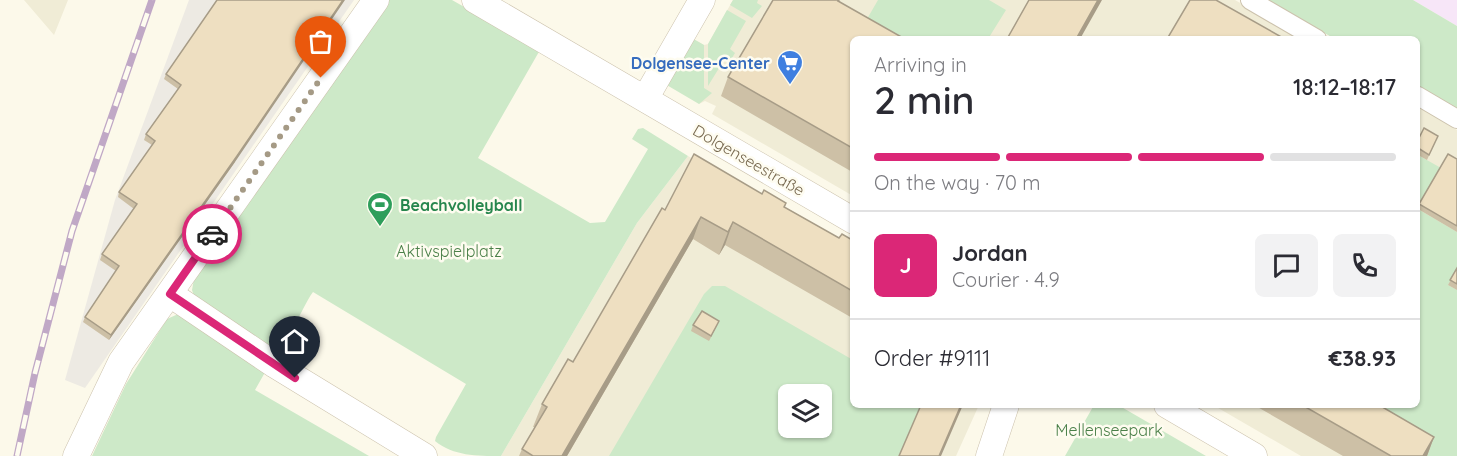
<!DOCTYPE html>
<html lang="en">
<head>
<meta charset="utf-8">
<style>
	body { margin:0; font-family:Quicksand,sans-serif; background:#f2f2f3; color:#2b2b33; height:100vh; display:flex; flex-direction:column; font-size:22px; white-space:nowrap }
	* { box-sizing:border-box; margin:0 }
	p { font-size:20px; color:#7c7c81 }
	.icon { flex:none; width:33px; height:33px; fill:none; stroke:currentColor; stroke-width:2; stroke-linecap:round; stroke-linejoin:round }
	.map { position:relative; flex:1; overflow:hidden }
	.drawer { position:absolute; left:850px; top:36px; width:570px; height:372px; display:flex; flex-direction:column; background:#fff; border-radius:9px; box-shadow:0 2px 4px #0004 }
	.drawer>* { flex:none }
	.controls { position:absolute; left:778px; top:384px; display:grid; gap:12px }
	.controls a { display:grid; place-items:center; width:54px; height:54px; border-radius:9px; background:#fff; box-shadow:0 2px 4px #0004; font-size:30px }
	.pin { position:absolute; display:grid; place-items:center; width:51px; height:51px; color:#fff; margin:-62px -26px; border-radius:50% 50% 50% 0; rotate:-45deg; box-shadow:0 0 6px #0007 }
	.pin .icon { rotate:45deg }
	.courier { position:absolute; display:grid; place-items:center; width:60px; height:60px; margin:-30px; border:4px solid #db2777; border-radius:50%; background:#fff; color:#222; box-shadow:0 2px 8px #0007 }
	.summary em { font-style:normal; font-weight:600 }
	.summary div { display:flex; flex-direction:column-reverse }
	.summary { display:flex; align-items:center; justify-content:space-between; height:102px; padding:0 24px }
	h1 { font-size:39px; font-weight:600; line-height:45px }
	.bar { display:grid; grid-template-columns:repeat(4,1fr); gap:9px 6px; align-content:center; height:72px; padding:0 24px }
	.bar i { height:8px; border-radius:4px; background:#e1e1e2 }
	.bar .active { background:#db2777 }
	.bar p { grid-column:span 4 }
	.line { display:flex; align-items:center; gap:15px; padding:0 24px; border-top:2px solid #e1e1e2 }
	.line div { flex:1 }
	.round { display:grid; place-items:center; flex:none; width:63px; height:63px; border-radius:9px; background:#f2f2f3 }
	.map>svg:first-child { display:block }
	.residential { fill:#f0ecd6; fill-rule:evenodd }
	.industrial { fill:#edeae3 }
	.education { fill:#f7e6f8 }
	.green { fill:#cde9c8; fill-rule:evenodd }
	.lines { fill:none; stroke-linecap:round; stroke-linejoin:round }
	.pedestrian-casing { stroke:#ccc2ad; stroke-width:20 }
	.minor-casing { stroke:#ccc2ad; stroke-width:27 }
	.pedestrian { stroke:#fff; stroke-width:18 }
	.minor { stroke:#fff; stroke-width:26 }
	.rail-casing { stroke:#c0a8c6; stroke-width:7 }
	.rail { stroke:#fefcf0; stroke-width:4.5; stroke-dasharray:14; stroke-linecap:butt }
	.wall { fill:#cdc0a6 }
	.shaded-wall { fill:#a79c87 }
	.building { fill:#eedfc1; stroke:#a79c87; stroke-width:1.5 }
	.done { stroke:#a59a85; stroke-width:6; stroke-dasharray:0 10.8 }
	.route { stroke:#db2777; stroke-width:8 }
	.labels { text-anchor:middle; stroke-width:5; stroke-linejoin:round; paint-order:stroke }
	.shop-label { font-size:16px; font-weight:bold; fill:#366cbe; stroke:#fefcf0; text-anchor:end }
	.street-label { font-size:16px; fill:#76674e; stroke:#fefcf0 }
	.leisure-label { font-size:16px; font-weight:bold; fill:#27864d; stroke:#fefcf0; text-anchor:start }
	.park-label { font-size:16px; fill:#4b8049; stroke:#fefcf0 }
</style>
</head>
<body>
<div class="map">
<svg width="1457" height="456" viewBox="0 0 1457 456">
	<rect width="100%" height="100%" fill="#fcf9ea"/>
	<!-- residential -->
	<path class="residential" d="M24 0H68L54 35Z
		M733 0H1235L1302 39H854L853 196 712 114 716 106 705 101 699 104 690 37 704 45 708 44Z
		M1418 107 1457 130V456H1301L1213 405H1418Z
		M688 156 853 251 854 405H979L956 456H501L637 223ZM789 394H822V428H789Z"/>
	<!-- industrial -->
	<path class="industrial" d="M189 0H354L85 388 65 380 115 200Z"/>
	<!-- education -->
	<path class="education" d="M1413 0H1457V26Z"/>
	<!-- green -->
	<path class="green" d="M385 0H452L540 50 478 158 590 223 605 222 648 149 632 139 638 129 643 128 688 156 637 223 501 456C476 456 454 456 435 441L436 437 466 384 313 292C299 311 291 348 263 345L194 296 192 290 194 279Z
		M733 0H758L757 3 762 6 752 18 730 5Z
		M878 0H989L1006 10 988 39H901L867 19Z
		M1267 0H1413L1457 26V110L1418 87V39H1335Z
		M727 10 746 21 730 49 735 53 729 63 724 60 708 86V44Z
		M690 37 704 45V88L712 93 699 104 665 84Z
		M1418 155 1441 168 1418 209 1457 232V270L1448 285 1457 290V456H1423L1333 405H1418Z
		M712 286H725L853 360 854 405H921L899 456H609L704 294ZM789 394H822V428H789Z
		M176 315H185L268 367 255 390 369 456H92L126 384 167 319Z
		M1094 405H1118L1206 456H1065Z"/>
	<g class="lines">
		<defs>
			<path id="pedestrian" d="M1250 0 1317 39
				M1418 96 1457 119"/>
			<path id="minor" d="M475 0 854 221
				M645 99 702 0
				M170 294 275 365 424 456
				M1167 405 1254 456
				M76 456 121 362 376 0
				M989 456 1006 405"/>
		</defs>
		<!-- pedestrian casing -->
		<use href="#pedestrian" class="pedestrian-casing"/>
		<!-- minor casing -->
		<use href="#minor" class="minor-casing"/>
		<!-- pedestrian -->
		<use href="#pedestrian" class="pedestrian"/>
		<!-- minor -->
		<use href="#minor" class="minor"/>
		<defs>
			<path id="rail" d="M17 456 35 373 72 231 152 0"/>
		</defs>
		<!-- rail casing -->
		<use href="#rail" class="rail-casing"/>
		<!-- rail -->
		<use href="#rail" class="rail"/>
	</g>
	<!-- wall -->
	<path class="wall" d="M217 0 235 162 109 340 83 322 85 317 116 271 100 260 102 254 134 209 118 197 119 192 152 145 144 140 146 134 178 89 164 79 166 74Z
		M841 3 854 39V173L721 96 728 77Z
		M1438 136 1427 160 1418 155V140Z
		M1457 159V232L1418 209 1419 204Z
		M762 194 786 203 785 207 839 238 854 241V319L725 245 719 255 693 239 567 456H519L522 449 535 427H533L542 404 573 362 665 210Z
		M1457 268V290L1448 285Z
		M719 321 717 326 709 341 691 331 693 325Z
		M1254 405H1379L1434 437 1427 456H1343Z"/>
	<!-- shaded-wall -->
	<path class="shaded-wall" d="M343 0H345L235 162 109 340 111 335Z
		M1098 0H1102L1080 39H1076Z
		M701 217 693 239 567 456H562Z
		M733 222 725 245 719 255 728 232Z
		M961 405H963L941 456H939Z
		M1434 437 1427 456H1423Z"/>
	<!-- building -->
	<path class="building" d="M217 0H343L237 156 111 335 85 317 119 266 102 254 137 204 119 192 155 141 146 134 181 85 166 74Z
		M773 0H839L838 1 905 39H854V149L728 77Z
		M1029 0H1098L1076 39H1007Z
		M1190 0H1216L1285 39H1167Z
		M1424 128 1438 136 1429 155 1418 148V140Z
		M694 154 762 194 764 190 786 203 784 207 839 238 842 234 854 241V292L733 222 728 232 701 217 562 456H533L522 449 547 407 542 404 568 359 573 362 662 208 665 210Z
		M1448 154 1457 159V226L1419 204Z
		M1457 268V284L1450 280Z
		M702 311 719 321 711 336 693 325Z
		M921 405H961L939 456H899Z
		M1302 405H1379L1434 437 1423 456H1391Z"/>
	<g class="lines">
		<!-- done -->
		<path class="done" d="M212 234 321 78"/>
		<!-- route -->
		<path class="route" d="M212 234 170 294 295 378"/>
	</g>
	<!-- icons -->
	<defs>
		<symbol id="supermarket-pin" viewBox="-11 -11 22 30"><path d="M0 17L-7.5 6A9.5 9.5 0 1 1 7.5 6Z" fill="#3f7fe0" stroke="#fefcf0"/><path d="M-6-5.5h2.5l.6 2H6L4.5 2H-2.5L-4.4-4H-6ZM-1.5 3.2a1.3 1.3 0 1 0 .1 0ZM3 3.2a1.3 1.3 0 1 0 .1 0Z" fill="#fff"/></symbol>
		<symbol id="stadium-pin" viewBox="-11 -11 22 30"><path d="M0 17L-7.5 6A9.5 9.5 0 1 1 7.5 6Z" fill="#2e9e5b" stroke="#fefcf0"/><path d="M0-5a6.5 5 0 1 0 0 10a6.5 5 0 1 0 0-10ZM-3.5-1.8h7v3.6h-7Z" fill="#fff"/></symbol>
	</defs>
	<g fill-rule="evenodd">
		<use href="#supermarket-pin" x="775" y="48" width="30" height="40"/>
		<use href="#stadium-pin" x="365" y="190" width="30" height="40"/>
	</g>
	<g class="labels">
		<!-- shop labels -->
		<g class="shop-label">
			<text x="770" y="69">Dolgensee-Center</text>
		</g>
		<!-- street labels -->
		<g class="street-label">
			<text transform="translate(749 160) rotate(30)" y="6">Dolgenseestraße</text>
		</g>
		<!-- leisure labels -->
		<g class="leisure-label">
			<text x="400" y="211">Beachvolleyball</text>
		</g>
		<!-- park labels -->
		<g class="park-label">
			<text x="449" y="257">Aktivspielplatz</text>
			<text x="1109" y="436">Mellenseepark</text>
		</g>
	</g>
</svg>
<div class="controls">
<a><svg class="icon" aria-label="layers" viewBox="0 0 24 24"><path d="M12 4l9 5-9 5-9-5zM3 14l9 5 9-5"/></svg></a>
</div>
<div class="pin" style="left:321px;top:78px;background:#ea580c"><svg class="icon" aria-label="bag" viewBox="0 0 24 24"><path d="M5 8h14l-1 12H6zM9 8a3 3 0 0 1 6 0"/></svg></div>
<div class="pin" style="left:295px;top:378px;background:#1f2937"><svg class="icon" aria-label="home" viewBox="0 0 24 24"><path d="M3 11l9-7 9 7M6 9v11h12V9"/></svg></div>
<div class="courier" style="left:212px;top:234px"><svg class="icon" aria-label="car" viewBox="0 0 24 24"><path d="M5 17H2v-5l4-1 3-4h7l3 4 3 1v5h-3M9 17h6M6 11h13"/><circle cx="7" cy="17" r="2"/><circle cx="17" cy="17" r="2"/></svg></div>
<section class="drawer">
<div class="summary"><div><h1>2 min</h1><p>Arriving in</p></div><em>18:12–18:17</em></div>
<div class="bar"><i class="active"></i><i class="active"></i><i class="active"></i><i></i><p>On the way · 70 m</p></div>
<div class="line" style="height:108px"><b class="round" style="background:#db2777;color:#fff">J</b><div><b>Jordan</b><p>Courier · 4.9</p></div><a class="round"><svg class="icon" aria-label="chat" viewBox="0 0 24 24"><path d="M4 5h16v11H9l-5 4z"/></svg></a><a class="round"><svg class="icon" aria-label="phone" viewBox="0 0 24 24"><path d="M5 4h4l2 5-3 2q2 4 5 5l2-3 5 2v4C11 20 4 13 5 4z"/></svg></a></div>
<div class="line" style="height:78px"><div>Order #9111</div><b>€38.93</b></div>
</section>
</div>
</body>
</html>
